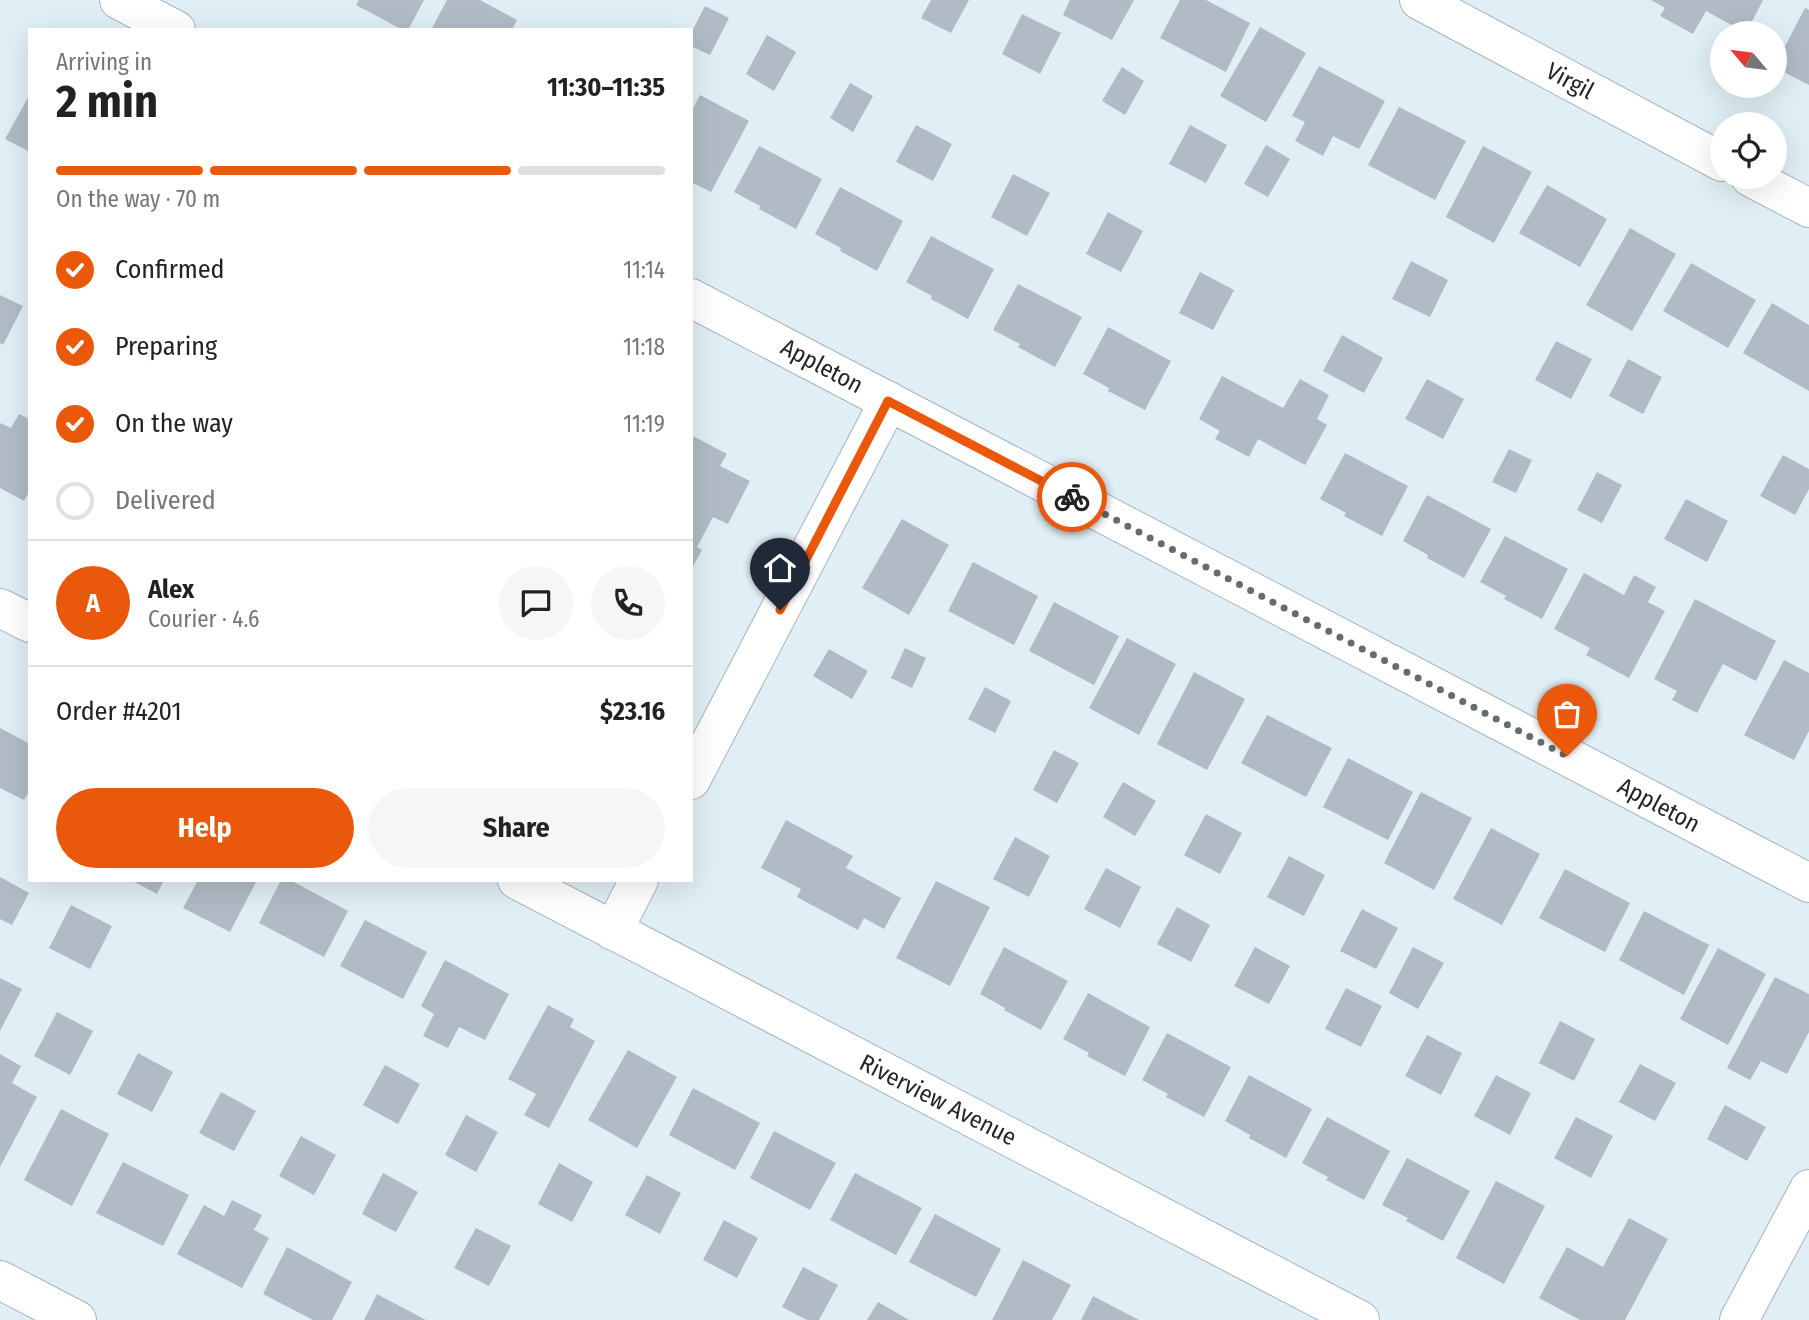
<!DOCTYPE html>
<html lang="en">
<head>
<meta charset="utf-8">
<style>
	body { margin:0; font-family:"Fira Sans Condensed",sans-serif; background:#f6f6f6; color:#222; height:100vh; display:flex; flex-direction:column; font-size:26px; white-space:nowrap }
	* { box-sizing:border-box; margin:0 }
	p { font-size:23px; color:#767676 }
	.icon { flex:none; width:38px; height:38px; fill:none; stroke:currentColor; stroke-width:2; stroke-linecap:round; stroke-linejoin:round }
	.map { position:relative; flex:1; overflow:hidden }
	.sheet { position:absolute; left:28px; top:28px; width:665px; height:854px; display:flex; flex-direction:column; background:#fff; border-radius:0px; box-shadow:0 7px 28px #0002 }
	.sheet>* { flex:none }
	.needle { width:46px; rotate:299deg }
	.controls { position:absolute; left:1710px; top:21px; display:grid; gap:14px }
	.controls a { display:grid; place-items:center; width:77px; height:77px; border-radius:50%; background:#fff; box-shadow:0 7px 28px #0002; font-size:35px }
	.pin { position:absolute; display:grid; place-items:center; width:60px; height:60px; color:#fff; margin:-72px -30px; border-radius:50% 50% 50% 0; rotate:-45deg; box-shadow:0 0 7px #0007 }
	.pin .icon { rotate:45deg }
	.courier { position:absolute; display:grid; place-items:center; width:70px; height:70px; margin:-35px; border:5px solid #ea580c; border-radius:50%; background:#fff; color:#222; box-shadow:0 2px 9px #0007 }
	.head em { font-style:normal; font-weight:700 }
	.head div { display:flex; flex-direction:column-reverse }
	.head { display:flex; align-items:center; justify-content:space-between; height:119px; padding:0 28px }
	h1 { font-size:46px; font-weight:700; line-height:52px }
	.bar { display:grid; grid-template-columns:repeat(4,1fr); gap:10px 7px; align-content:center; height:84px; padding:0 28px }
	.bar i { height:9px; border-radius:5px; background:#e0e0e0 }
	.bar .selected { background:#ea580c }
	.bar p { grid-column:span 4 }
	.line { display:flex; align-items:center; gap:18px; padding:0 28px; border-top:2px solid #e0e0e0 }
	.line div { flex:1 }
	.round { display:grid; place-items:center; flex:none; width:74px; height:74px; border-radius:37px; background:#f6f6f6 }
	ol { padding:0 28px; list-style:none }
	li { display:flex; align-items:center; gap:21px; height:77px }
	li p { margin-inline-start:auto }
	li .icon { padding:7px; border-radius:50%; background:#ea580c; color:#fff; stroke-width:4 }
	li:last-child { color:#767676 }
	li i { width:38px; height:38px; border:4px solid #e0e0e0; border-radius:50% }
	.cta { display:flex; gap:14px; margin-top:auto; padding:14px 28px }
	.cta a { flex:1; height:80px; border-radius:42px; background:#ea580c; color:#fff; font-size:28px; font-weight:700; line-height:80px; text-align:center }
	.cta a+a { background:#f6f6f6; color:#222 }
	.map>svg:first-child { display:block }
	.building { fill:#b1bbc5 }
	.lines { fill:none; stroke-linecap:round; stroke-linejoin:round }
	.minor-casing { stroke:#a6b4ba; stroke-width:40 }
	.minor { stroke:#fff; stroke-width:38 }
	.done { stroke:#646c70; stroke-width:7; stroke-dasharray:0 12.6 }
	.route { stroke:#ea580c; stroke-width:9 }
	.labels { text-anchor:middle; stroke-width:6; stroke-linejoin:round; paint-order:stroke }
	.street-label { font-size:24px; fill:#212628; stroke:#fff }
</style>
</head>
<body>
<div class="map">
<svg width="1809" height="1320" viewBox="0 0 1809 1320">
	<rect width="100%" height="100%" fill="#e0eff5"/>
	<!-- building -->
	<path class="building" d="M359 0H424L408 30H403L356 5Z
		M447 0H480L517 20 512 30H431Z
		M931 0H969L951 33 921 18Z
		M1070 0H1134L1112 40 1063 15Z
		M1180 0H1206L1250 23 1226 72 1160 38Z
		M1651 0H1763L1746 33 1706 11 1693 34 1660 16 1665 8Z
		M705 6 729 18 710 55 691 46V33Z
		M1805 8 1809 10V85L1774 67Z
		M1022 14 1061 33 1040 74 1002 54Z
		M1260 27 1306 53 1266 122 1220 96Z
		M767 35 796 52 774 91 746 74Z
		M1319 66 1385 101 1359 149 1333 136 1323 156 1295 141 1305 122 1292 116Z
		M1122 67 1144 81 1125 115 1102 101Z
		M850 83 873 96 853 132 830 118Z
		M30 94V152L5 139Z
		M700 95 749 121 711 192 691 182V112Z
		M1399 107 1466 141 1435 200 1368 165Z
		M916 125 952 144 933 181 896 162Z
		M1190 125 1227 145 1206 183 1169 164Z
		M1266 145 1290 159 1268 197 1244 184Z
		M759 146 822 179 796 229 759 209 760 206 734 192Z
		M1483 146 1532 172 1494 243 1446 217Z
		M1013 174 1050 193 1027 236 991 217Z
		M1547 185 1607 219 1580 267 1519 233Z
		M840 187 903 221 877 271 840 251 841 248 815 234Z
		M1108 212 1143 231 1121 272 1086 254Z
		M1630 228 1676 254 1632 331 1586 305Z
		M931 236 994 269 968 319 931 299 932 296 906 282Z
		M1411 261 1448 280 1430 317 1392 299Z
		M1691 263 1756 300 1728 348 1663 311Z
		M1200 272 1234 290 1213 330 1179 313Z
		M1018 284 1082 317 1055 367 1018 347 1020 344 993 330Z
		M0 295 23 306 3 345 0 343Z
		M1772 303 1809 325V391L1743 353Z
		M1108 327 1171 361 1145 410 1108 391 1109 388 1083 374Z
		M1342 335 1383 358 1364 393 1323 371Z
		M1556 341 1592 359 1571 399 1535 380Z
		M1628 359 1662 377 1643 414 1609 396Z
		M1222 376 1283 408 1300 379 1329 395 1317 419 1327 425 1305 465 1258 439 1249 457 1215 439 1220 431 1199 419Z
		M1427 379 1464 399 1443 439 1405 419Z
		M19 414 30 419V490L24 501 0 488V423L11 428Z
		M691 435 727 454 720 466 750 481 728 524 713 517 697 547 702 550 691 570Z
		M1509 449 1532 460 1516 493 1492 482Z
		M1345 453 1408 486 1382 536 1344 516 1346 513 1320 499Z
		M1783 455 1809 469V489L1795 515 1760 496Z
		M1597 472 1622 485 1602 523 1577 510Z
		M1427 495 1491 529 1464 578 1427 558 1428 555 1403 541Z
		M1686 499 1728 521 1707 562 1664 539Z
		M902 519 949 545 909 615 862 588Z
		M1505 536 1568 569 1542 619 1504 599 1506 596 1480 582Z
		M973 562 1038 596 1014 645 948 611Z
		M1584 573 1624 595 1634 575 1656 587 1648 602 1665 611 1629 678 1586 655 1590 648 1554 629Z
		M1695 599 1776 641 1756 681 1723 664 1697 713 1672 700 1677 691 1654 679Z
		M1054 602 1119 636 1094 685 1029 651Z
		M1127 638 1176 664 1139 735 1089 708Z
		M905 648 926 658 912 688 891 678Z
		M829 649 868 671 852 699 813 676Z
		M1784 660 1809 673V731L1794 760 1744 735Z
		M1194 672 1245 699 1207 770 1157 744Z
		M985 687 1011 701 995 733 968 719Z
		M1267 715 1332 748 1306 797 1241 763Z
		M0 728 30 744V790L24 800 0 788Z
		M1054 750 1079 763 1057 803 1033 790Z
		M1348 758 1413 792 1388 840 1323 807Z
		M1123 782 1156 801 1135 836 1103 817Z
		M1421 792 1472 818 1434 890 1384 863Z
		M1206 814 1242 833 1220 874 1184 855Z
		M786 820 853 856 846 868 901 898 884 929 864 918 858 930 797 897 801 889 761 868Z
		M1491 828 1540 854 1502 925 1453 899Z
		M1015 837 1050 856 1029 897 993 879Z
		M1289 856 1325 875 1304 916 1267 897Z
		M1106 868 1141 887 1120 928 1084 909Z
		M1565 869 1630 903 1605 952 1539 918Z
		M0 877 29 893 12 925 0 919Z
		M131 880H164L157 894Z
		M198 880H257L230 932 183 908Z
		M281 880H290L348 911 324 957 259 923Z
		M936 881 990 907 950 986 896 958Z
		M71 905 112 926 90 969 49 948Z
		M1177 907 1210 925 1191 962 1157 944Z
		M1362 909 1398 928 1376 969 1340 951Z
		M1644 911 1709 945 1684 995 1619 960Z
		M365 920 427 952 403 999 340 966Z
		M1004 947 1068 981 1041 1030 1004 1010 1005 1008 980 994Z
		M1255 947 1290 966 1269 1004 1234 986Z
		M1413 947 1444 963 1418 1009 1389 993Z
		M1718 948 1766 974 1728 1045 1680 1019Z
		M445 960 509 994 485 1040 459 1027 448 1048 423 1036 434 1014 421 1006Z
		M1775 977 1809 994V1032L1787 1074 1761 1061 1750 1080 1727 1068Z
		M0 978 22 989 0 1031Z
		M1346 988 1382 1006 1361 1047 1325 1029Z
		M1088 993 1150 1027 1125 1076 1087 1056 1089 1053 1063 1039Z
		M548 1005 574 1019 570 1027 595 1041 549 1128 524 1115 536 1094 508 1079Z
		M57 1012 93 1031 70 1075 34 1056Z
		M1560 1021 1595 1039 1574 1081 1539 1063Z
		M1167 1033 1231 1067 1204 1117 1166 1097 1168 1094 1142 1080Z
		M1427 1035 1462 1053 1441 1095 1405 1076Z
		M628 1050 677 1077 637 1148 588 1120Z
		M138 1053 173 1072 152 1112 117 1094Z
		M0 1054 21 1066 12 1083 37 1097 0 1167Z
		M1640 1064 1676 1083 1655 1121 1619 1102Z
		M385 1065 420 1084 398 1124 363 1105Z
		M1249 1075 1312 1109 1286 1158 1249 1138 1250 1135 1225 1121Z
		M1496 1075 1531 1093 1510 1135 1474 1116Z
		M693 1088 760 1123 735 1170 669 1135Z
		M221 1092 256 1111 234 1151 199 1133Z
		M1725 1105 1766 1127 1747 1161 1707 1139Z
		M61 1109 109 1134 72 1206 24 1180Z
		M466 1115 498 1132 476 1172 445 1155Z
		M1327 1117 1390 1151 1364 1200 1326 1180 1328 1177 1302 1163Z
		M1576 1117 1613 1136 1591 1178 1554 1158Z
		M774 1131 836 1163 810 1210 750 1178Z
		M301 1136 336 1155 314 1195 279 1176Z
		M1407 1158 1470 1191 1443 1241 1406 1221 1408 1218 1382 1205Z
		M123 1162 189 1195 163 1246 96 1213Z
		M559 1163 593 1182 572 1222 538 1204Z
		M383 1173 418 1192 396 1232 362 1214Z
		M855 1173 922 1208 896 1255 830 1220Z
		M647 1175 681 1193 660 1234 625 1215Z
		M1496 1181 1545 1206 1504 1284 1456 1258Z
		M232 1200 262 1215 254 1230 269 1238 242 1288 177 1254 204 1205 224 1216Z
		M935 1214 1001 1249 976 1297 909 1262Z
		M1629 1218 1668 1239 1625 1320H1580L1539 1298 1567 1247 1603 1267Z
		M724 1220 758 1238 737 1278 703 1260Z
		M476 1228 511 1246 489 1286 454 1268Z
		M287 1247 352 1282 332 1320H313L263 1294Z
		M1023 1260 1071 1285 1052 1320H992Z
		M803 1267 838 1285 819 1320H807L782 1307Z
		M377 1294 426 1320H364Z
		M1093 1296 1139 1320H1081Z
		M878 1302 909 1320H867Z"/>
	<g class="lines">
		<defs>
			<path id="minor" d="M119 0 176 30
				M1419 0 1722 162
				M1750 177 1809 208
				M691 298 1809 883
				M0 608 30 623
				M691 780 889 401
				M517 880 1360 1320
				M613 931 639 880
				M0 1280 77 1320
				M1739 1320 1809 1189"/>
		</defs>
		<!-- minor casing -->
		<use href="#minor" class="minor-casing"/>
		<!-- minor -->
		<use href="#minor" class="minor"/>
	</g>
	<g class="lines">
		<!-- done -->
		<path class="done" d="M1072 497 1567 756"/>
		<!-- route -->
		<path class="route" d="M780 610 888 401 1072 497"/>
	</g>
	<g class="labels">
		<!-- street labels -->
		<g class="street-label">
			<text transform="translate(1570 81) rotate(28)" y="8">Virgil</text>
			<text transform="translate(822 366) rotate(28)" y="8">Appleton</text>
			<text transform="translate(1659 805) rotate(28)" y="8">Appleton</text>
			<text transform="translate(938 1100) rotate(27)" y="8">Riverview Avenue</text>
		</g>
	</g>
</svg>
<div class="controls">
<a><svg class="needle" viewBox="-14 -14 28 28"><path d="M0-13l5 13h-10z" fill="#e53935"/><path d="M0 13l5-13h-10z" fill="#767676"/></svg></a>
<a><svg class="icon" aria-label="locate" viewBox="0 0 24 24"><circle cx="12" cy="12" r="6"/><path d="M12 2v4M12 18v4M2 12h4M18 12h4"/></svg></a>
</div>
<div class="pin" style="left:1567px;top:756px;background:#ea580c"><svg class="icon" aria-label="bag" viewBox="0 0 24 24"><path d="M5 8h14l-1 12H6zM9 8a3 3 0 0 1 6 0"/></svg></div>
<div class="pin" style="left:780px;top:610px;background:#1f2937"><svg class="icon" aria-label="home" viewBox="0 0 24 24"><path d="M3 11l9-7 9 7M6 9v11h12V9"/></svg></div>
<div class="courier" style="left:1072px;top:497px"><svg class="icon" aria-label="bike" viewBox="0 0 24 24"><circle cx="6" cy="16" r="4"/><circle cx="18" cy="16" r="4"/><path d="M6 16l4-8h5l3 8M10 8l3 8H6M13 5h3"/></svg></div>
<section class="sheet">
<div class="head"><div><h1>2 min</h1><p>Arriving in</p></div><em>11:30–11:35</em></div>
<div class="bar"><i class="selected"></i><i class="selected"></i><i class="selected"></i><i></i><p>On the way · 70 m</p></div>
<ol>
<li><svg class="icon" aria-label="check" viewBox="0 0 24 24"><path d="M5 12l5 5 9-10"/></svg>Confirmed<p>11:14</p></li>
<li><svg class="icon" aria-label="check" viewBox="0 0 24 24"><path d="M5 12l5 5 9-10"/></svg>Preparing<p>11:18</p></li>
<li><svg class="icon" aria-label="check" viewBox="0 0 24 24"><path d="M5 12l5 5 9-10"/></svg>On the way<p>11:19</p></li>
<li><i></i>Delivered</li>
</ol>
<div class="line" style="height:126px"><b class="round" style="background:#ea580c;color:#fff">A</b><div><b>Alex</b><p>Courier · 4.6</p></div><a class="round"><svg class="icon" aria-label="chat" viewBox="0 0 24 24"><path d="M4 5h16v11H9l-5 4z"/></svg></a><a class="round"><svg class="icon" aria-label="phone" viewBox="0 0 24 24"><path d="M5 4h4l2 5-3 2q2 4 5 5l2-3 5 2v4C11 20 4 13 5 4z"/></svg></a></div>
<div class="line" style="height:91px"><div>Order #4201</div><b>$23.16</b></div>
<div class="cta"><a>Help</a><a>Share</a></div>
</section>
</div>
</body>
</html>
